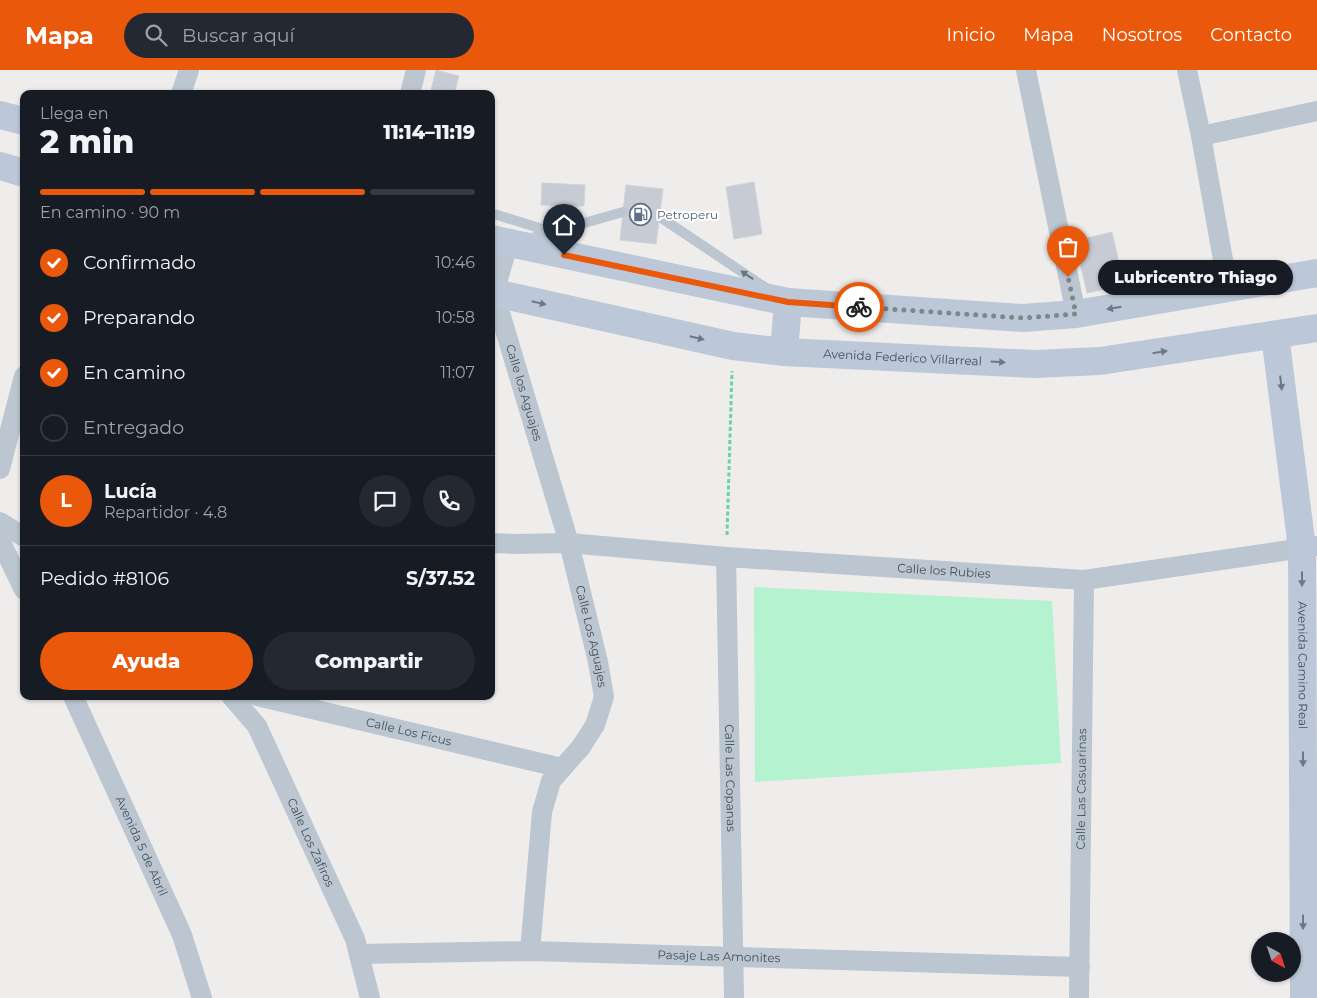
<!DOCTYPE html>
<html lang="es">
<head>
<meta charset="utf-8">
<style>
	body { margin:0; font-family:Montserrat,sans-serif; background:#242831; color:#f1f3f6; height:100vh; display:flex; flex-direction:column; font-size:19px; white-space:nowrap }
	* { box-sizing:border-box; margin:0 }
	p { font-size:16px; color:#9ea1a6 }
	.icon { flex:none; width:28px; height:28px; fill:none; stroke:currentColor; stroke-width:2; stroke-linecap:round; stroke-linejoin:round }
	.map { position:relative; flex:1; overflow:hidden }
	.panel { position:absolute; left:20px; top:20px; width:475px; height:610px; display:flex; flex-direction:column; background:#171b24; border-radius:10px; box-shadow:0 1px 4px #0004 }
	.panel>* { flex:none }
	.needle { width:32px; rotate:140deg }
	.controls { position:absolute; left:1251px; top:862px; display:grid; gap:10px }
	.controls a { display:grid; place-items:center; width:50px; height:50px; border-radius:50%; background:#171b24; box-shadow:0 1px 4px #0004; font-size:25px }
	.pin { position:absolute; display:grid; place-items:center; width:42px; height:42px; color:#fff; margin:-51px -21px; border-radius:50% 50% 50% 0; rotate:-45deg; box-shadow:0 0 5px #0007 }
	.pin .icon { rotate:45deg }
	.courier { position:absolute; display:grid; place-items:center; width:50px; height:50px; margin:-25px; border:4px solid #ea580c; border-radius:50%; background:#fff; color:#222; box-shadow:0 1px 6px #0007 }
	.bubble { position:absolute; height:35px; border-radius:18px; background:#171b24; box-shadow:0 1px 4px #0004; font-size:16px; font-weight:800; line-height:35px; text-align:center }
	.overview em { font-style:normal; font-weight:800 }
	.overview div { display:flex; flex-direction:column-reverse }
	.overview { display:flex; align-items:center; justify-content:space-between; height:85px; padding:0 20px }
	h1 { font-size:32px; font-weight:800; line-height:38px }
	.bar { display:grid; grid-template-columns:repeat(4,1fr); gap:8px 5px; align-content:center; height:60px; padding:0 20px }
	.bar i { height:6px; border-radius:4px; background:#363941 }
	.bar .selected { background:#ea580c }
	.bar p { grid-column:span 4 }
	.line { display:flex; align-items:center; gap:12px; padding:0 20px; border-top:1px solid #363941 }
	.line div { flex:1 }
	.round { display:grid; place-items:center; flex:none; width:52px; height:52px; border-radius:26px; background:#242831 }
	ol { padding:0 20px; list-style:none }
	li { display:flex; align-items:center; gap:15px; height:55px }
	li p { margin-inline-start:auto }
	li .icon { padding:5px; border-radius:50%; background:#ea580c; color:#fff; stroke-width:4 }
	li:last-child { color:#9ea1a6 }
	li i { width:28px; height:28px; border:2px solid #363941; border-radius:50% }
	.action { display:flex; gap:10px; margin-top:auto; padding:10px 20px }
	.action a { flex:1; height:58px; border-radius:30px; background:#ea580c; color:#fff; font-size:20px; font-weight:800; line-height:58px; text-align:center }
	.action a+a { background:#242831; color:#f1f3f6 }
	header { display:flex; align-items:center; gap:30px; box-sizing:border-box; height:70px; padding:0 25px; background:#ea580c; color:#fff }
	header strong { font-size:24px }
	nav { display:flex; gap:28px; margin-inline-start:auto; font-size:18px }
	.search { width:350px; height:45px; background:#242831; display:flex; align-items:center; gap:12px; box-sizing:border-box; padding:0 18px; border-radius:28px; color:#9ea1a6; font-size:19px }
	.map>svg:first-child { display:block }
	.green { fill:#b5f2d0 }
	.building { fill:#c7cbd3; stroke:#cfd2d9 }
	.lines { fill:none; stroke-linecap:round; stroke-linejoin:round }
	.path { stroke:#6ad3a5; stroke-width:3; stroke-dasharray:4 2.5; stroke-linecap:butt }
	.lane { stroke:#bbc6d0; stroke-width:10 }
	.street { stroke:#bbc6d0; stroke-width:20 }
	.secondary { stroke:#bcc8d8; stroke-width:28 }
	.oneway { fill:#67737e }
	.oneway2 { fill:#6d7987 }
	.done { stroke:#7f868e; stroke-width:5; stroke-dasharray:0 9 }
	.route { stroke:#ea580c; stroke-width:6 }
	.labels { text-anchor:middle; stroke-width:4; stroke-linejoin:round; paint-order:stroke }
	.service-label { font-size:12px; fill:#4e5e75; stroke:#fff; text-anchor:start }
	.street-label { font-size:12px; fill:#434f5b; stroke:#fff }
</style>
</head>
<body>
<header>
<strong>Mapa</strong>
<div class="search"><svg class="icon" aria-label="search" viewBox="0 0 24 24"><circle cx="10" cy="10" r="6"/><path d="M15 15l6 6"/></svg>Buscar aquí</div>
<nav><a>Inicio</a><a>Mapa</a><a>Nosotros</a><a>Contacto</a></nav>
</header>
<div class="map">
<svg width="1317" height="928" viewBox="0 0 1317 928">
	<rect width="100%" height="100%" fill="#efecec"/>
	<!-- green -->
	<path class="green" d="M754 517 1052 531 1061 693 755 712Z"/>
	<!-- building -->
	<path class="building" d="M436 0 459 6 454 24H430Z
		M754 112 762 164 734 169 726 117Z
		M542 113 585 115 584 136 541 135Z
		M626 115 663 119 656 174 620 170Z
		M1112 162 1124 215 1087 223 1075 171Z"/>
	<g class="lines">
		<!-- path -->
		<path class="path" d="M727 465 732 301"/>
		<!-- lane -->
		<path class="lane" d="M491 143 552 162
			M660 147 766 218
			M528 169 623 142"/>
		<!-- street -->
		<g class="street">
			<path d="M1026 0 1076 244"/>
			<path d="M1187 0 1201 66 1228 218"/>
			<path d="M181 24 189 0"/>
			<path d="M410 24 416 0"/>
			<path d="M1201 66 1317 41"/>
			<path id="s1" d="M508 174 494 223 569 473 598 592 604 627 595 655 581 677 551 711 542 742 530 881"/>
			<path d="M0 399 24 306"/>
			<path d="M0 452 24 467"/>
			<path d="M0 470 24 520"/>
			<path id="s2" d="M491 473 514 474 569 473 726 487 1084 510 1317 476"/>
			<path id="s3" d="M726 487 734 928"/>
			<path id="s4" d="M73 626 182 865 202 928"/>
			<path id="s5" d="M231 626 257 656 355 869 370 928"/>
			<path id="s6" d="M257 626 562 698"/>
			<path id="s7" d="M359 884 530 881 1080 897"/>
			<path id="s8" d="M1079 928 1084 510"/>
		</g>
		<!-- secondary -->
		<g class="secondary">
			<path d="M0 45 24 51"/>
			<path d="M0 96 24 103"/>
			<path d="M491 169 788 232 1023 248 1076 244 1317 203"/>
			<path id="s9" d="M491 222 733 276 784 282 1034 294 1100 291 1317 258"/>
			<path id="s10" d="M1275 265 1302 478 1304 928"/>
			<path d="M784 282 788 232"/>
		</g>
	</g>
	<!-- one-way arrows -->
	<defs><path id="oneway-solid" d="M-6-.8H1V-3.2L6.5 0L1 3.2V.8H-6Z" transform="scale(1.25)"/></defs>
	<use class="oneway" href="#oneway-solid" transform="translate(747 205) rotate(-146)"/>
	<g class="oneway2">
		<use href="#oneway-solid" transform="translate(539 233) rotate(13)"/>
		<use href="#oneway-solid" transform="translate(1114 238) rotate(170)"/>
		<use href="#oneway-solid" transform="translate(697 268) rotate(13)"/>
		<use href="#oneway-solid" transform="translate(1160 282) rotate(-9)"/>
		<use href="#oneway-solid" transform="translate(998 292) rotate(3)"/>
		<use href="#oneway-solid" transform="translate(1281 313) rotate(83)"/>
		<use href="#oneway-solid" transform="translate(1302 509) rotate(90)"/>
		<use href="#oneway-solid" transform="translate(1303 689) rotate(90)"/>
		<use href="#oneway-solid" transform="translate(1303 852) rotate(90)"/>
	</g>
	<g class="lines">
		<!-- done -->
		<path class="done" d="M859 237 1023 248 1076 244 1068 207"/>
		<!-- route -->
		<path class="route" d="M564 185 788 232 859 237"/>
	</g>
	<!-- icons -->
	<defs>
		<symbol id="fuel-ring" viewBox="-11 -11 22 22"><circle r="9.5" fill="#fff" stroke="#5c6f8a" stroke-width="1.5"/><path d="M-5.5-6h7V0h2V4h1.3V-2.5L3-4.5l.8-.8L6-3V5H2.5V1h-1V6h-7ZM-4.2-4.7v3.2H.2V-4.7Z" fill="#5c6f8a"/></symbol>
	</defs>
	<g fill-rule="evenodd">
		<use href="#fuel-ring" x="628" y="132" width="25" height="25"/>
	</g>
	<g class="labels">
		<!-- service labels -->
		<g class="service-label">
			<text x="657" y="149">Petroperu</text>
		</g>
		<!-- street labels -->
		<g class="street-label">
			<text dy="4" stroke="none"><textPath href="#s9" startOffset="418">Avenida Federico Villarreal</textPath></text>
			<text dy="4" stroke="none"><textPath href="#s1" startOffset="155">Calle los Aguajes</textPath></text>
			<text dy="4" stroke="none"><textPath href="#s2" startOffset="454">Calle los Rubies</textPath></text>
			<text dy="4" stroke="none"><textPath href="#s1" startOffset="408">Calle Los Aguajes</textPath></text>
			<text dy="4" stroke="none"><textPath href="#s10" startOffset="332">Avenida Camino Real</textPath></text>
			<text dy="4" stroke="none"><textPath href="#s6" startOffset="156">Calle Los Ficus</textPath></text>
			<text dy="4" stroke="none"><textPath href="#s3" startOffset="221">Calle Las Copanas</textPath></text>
			<text dy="4" stroke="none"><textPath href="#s8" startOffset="209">Calle Las Casuarinas</textPath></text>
			<text dy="4" stroke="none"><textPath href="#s5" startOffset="168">Calle Los Zafiros</textPath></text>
			<text dy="4" stroke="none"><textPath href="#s4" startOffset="165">Avenida 5 de Abril</textPath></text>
			<text dy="4" stroke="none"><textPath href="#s7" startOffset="360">Pasaje Las Amonites</textPath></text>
		</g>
	</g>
</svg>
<div class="controls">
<a><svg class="needle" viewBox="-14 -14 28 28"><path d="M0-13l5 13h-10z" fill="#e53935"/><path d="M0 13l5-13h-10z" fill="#9ea1a6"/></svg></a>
</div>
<div class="pin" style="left:1068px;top:207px;background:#ea580c"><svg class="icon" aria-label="bag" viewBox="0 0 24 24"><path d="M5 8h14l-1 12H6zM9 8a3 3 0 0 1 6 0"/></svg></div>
<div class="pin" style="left:564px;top:185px;background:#1f2937"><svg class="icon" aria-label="home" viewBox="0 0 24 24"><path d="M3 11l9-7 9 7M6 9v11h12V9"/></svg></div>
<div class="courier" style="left:859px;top:237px"><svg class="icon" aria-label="bike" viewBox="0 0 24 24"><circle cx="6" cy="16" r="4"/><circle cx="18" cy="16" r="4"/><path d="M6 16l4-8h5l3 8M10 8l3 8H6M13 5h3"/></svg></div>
<div class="bubble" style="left:1098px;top:190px;width:195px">Lubricentro Thiago</div>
<section class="panel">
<div class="overview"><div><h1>2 min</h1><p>Llega en</p></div><em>11:14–11:19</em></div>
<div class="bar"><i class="selected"></i><i class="selected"></i><i class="selected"></i><i></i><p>En camino · 90 m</p></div>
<ol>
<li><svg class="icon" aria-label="check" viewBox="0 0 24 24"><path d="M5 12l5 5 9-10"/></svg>Confirmado<p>10:46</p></li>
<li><svg class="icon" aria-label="check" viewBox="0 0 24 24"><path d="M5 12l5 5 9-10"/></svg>Preparando<p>10:58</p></li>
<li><svg class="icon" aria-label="check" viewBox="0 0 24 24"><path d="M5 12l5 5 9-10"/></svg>En camino<p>11:07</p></li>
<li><i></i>Entregado</li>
</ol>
<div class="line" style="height:90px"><b class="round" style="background:#ea580c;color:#fff">L</b><div><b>Lucía</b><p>Repartidor · 4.8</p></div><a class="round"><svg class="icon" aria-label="chat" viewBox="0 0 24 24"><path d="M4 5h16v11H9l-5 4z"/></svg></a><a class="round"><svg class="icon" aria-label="phone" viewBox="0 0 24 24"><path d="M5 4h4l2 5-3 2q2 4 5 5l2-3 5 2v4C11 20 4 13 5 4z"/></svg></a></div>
<div class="line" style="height:65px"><div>Pedido #8106</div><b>S/37.52</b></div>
<div class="action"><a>Ayuda</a><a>Compartir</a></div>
</section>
</div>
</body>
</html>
